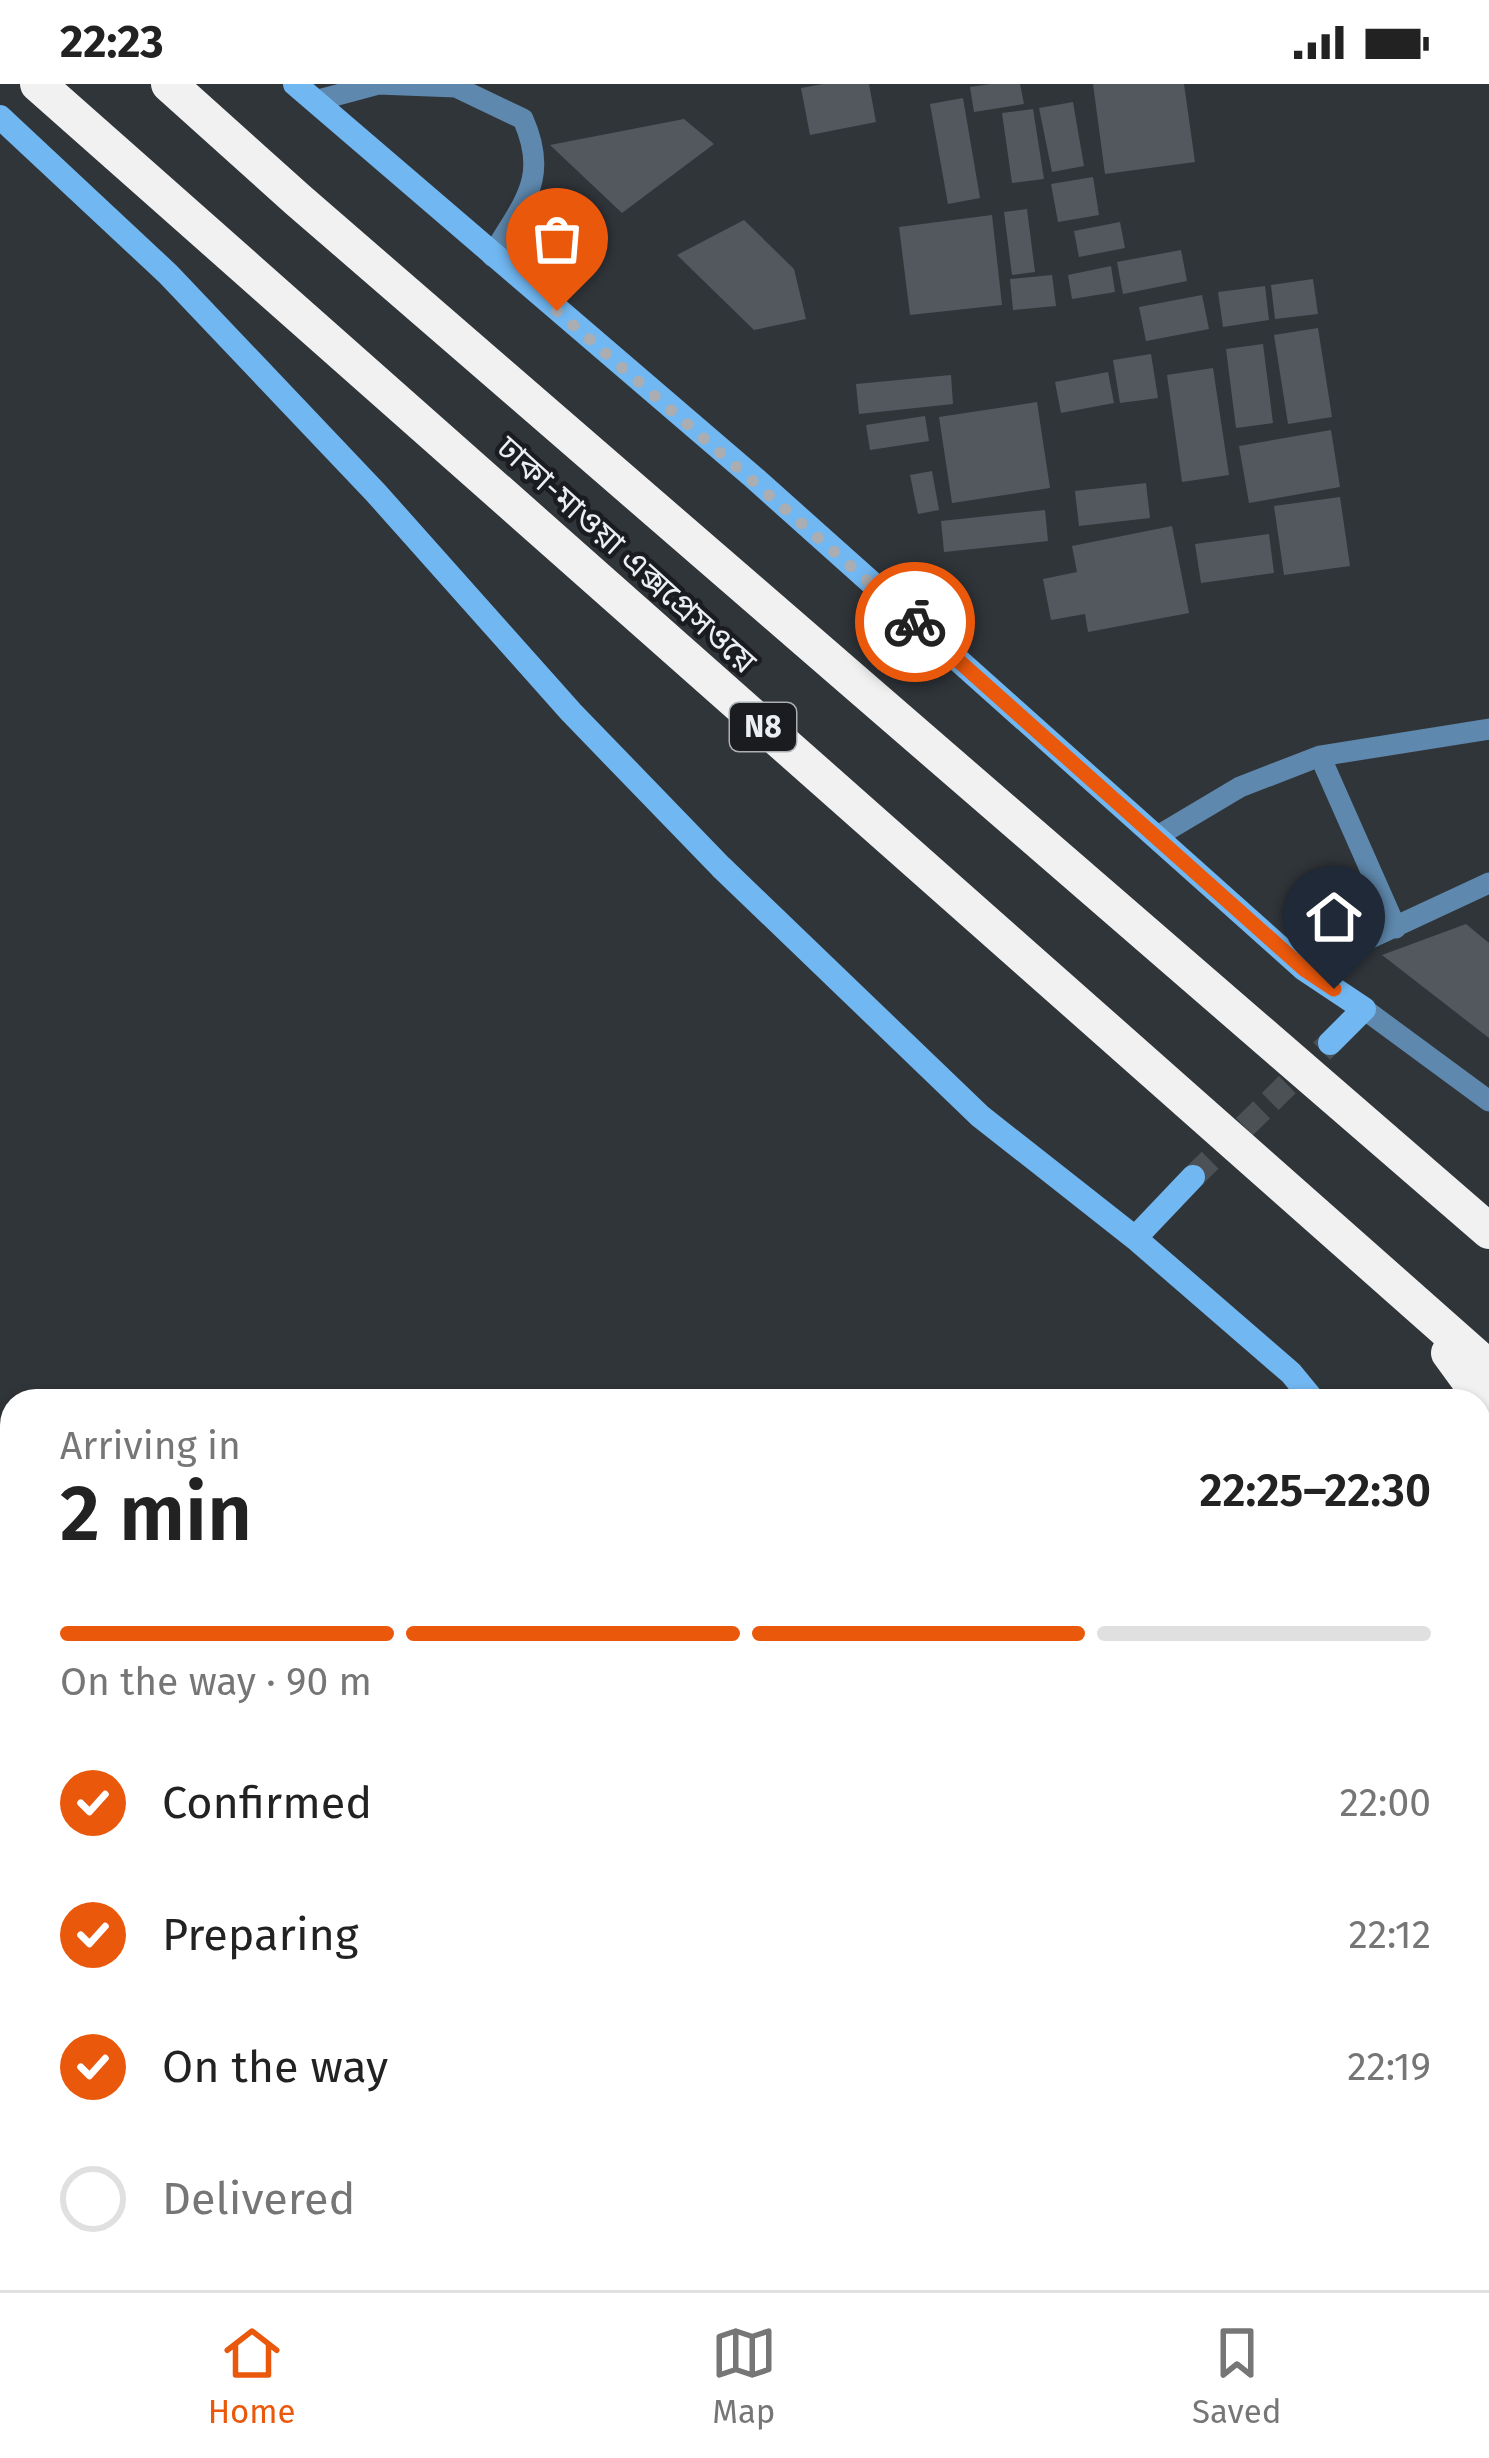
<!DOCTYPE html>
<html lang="en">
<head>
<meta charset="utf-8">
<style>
	body { margin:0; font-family:"Fira Sans","Noto Sans Bengali",sans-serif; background:#f2f2f2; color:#222; height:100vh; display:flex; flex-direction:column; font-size:45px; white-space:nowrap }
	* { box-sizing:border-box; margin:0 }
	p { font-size:39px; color:#767676 }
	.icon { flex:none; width:66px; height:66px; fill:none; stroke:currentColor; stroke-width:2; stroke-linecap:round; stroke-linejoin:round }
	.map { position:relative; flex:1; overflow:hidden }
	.side { position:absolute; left:0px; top:1305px; width:1491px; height:903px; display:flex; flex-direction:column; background:#fff; border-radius:36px 36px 0 0; box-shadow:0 3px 9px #0004 }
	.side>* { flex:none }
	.pin { position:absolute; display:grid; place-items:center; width:102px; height:102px; color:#fff; margin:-123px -51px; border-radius:50% 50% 50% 0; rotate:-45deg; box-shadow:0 0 12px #0007 }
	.pin .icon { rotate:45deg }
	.courier { position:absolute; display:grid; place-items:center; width:120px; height:120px; margin:-60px; border:9px solid #ea580c; border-radius:50%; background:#fff; color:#222; box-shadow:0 3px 15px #0007 }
	.summary em { font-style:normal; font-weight:600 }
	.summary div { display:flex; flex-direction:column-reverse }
	.summary { display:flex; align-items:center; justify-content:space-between; height:204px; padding:0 60px }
	h1 { font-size:78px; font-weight:600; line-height:90px }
	.bar { display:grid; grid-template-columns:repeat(4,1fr); gap:18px 12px; align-content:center; height:144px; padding:0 60px }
	.bar i { height:15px; border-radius:9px; background:#e0e0e0 }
	.bar .active { background:#ea580c }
	.bar p { grid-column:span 4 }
	ol { padding:0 60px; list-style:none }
	li { display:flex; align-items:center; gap:36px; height:132px }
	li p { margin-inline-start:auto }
	li .icon { padding:12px; border-radius:50%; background:#ea580c; color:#fff; stroke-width:4 }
	li:last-child { color:#767676 }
	li i { width:66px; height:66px; border:6px solid #e0e0e0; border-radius:50% }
	.status { display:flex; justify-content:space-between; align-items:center; height:84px; padding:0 60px; background:#fff; direction:ltr }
	.status svg { height:33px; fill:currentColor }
	.dock { display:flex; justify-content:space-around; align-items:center; height:168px; border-top:3px solid #e0e0e0; background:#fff; font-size:33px; color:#767676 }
	.dock a { display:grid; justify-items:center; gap:6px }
	.dock .active { color:#ea580c }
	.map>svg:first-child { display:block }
	.building { fill:#52585e }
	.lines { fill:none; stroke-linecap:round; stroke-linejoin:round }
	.secondary-tunnel { stroke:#4c5156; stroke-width:24; stroke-dasharray:24 12; stroke-linecap:butt }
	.lane { stroke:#5e88ad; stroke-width:21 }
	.secondary { stroke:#71b7f1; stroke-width:24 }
	.highway { stroke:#f1f1f1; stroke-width:36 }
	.done { stroke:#aaadb2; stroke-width:12; stroke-dasharray:0 21.6 }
	.route { stroke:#ea580c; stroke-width:15 }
	.labels { text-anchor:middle; stroke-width:9; stroke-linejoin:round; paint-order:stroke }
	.shield { fill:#1a1c1f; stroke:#acafb3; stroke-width:3 }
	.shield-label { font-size:30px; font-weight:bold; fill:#ebeef2 }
	.street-label { font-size:33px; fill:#ebeef2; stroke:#1a1c1f }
</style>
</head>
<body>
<div class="status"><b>22:23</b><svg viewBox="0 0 49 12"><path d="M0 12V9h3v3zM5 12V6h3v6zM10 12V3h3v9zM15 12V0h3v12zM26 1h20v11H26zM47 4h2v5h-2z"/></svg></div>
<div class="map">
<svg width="1489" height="2206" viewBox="0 0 1489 2206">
	<rect width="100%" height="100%" fill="#30353a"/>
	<!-- building -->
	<path class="building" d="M823 0H869L876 38 810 51 801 4Z
		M990 0H1020L1024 20 974 28 970 3Z
		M1093 0H1184L1195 78 1105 90Z
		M963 14 980 114 948 120 930 20Z
		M1073 18 1084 82 1052 88 1039 24Z
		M1033 25 1044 95 1012 99 1002 29Z
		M684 35 714 60 622 129 550 61Z
		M1093 93 1099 131 1058 138 1051 100Z
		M1027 125 1035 188 1012 191 1004 128Z
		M992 131 1002 221 910 231 899 143Z
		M744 136 794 185 806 235 754 246 677 171Z
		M1120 138 1125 164 1079 173 1074 147Z
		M1181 166 1187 197 1123 210 1117 178Z
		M1111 182 1115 208 1072 215 1068 191Z
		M1052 191 1056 222 1013 226 1010 195Z
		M1313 195 1318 230 1275 235 1271 201Z
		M1265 202 1269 236 1223 243 1218 208Z
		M1202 211 1209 245 1146 257 1139 223Z
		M1318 244 1332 333 1288 340 1274 251Z
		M1263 260 1273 339 1236 344 1226 265Z
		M1151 270 1158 314 1120 319 1113 276Z
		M1213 284 1229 391 1182 398 1167 291Z
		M1108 288 1114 319 1061 329 1055 298Z
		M951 291 953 320 859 330 856 300Z
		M1037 318 1050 404 952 419 939 333Z
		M925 332 929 357 870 366 866 341Z
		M1331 346 1340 403 1249 419 1239 362Z
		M932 387 939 426 918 430 910 391Z
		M1146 399 1150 434 1079 442 1075 407Z
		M1340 413 1350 482 1284 491 1274 422Z
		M1045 426 1048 457 944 468 941 437Z
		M1172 442 1189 529 1088 548 1085 530 1051 536 1043 495 1077 488 1072 462Z
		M1269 450 1274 489 1201 499 1195 460Z
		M1466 840 1489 859V954L1382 871Z
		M12 2050V2173L0 2177V2054Z
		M12 2188V2196H108L109 2206H0V2192Z
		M117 2196H223L224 2202 205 2206H117Z
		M239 2196H415L418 2206H241Z
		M434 2196H472L475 2206H437Z"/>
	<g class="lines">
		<!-- secondary-tunnel -->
		<path class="secondary-tunnel" d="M1193 1093 1330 959"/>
		<!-- lane -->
		<path class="lane" d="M315 17 378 0 456 3 523 35C550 96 522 119 492 172
			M1320 672 1396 844
			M1156 753 1240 703 1320 672 1489 645
			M1304 885 1489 799
			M1364 925 1489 1017"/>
		<!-- secondary -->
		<path class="secondary" d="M295 0 752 392 1304 885 1364 925 1330 959
			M0 33 168 190 376 409 571 628 721 783 980 1032 1135 1154 1291 1289 1314 1317
			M1135 1154 1193 1093
			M1479 1590 1489 1617
			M1479 2120 1489 2093
			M1439 2206 1444 2196"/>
		<!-- highway -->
		<path class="highway" d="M38 0 1489 1284
			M169 0 298 116 1489 1147
			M1449 1269 1489 1324"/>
	</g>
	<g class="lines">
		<!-- done -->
		<path class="done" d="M557 227 915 538"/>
		<!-- route -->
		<path class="route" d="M915 538 1304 885 1334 905"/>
	</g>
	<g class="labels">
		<!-- shield labels -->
		<rect class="shield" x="730" y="619" width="66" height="48" rx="9"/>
		<g class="shield-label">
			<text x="763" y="653">N8</text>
		</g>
		<!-- street labels -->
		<g class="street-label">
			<text transform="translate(627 470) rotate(42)" y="12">ঢাকা-মাওয়া এক্সপ্রেসওয়ে</text>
		</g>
	</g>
</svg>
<div class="pin" style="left:557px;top:227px;background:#ea580c"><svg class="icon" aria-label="bag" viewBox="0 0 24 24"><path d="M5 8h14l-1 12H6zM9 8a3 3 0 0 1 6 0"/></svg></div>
<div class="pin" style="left:1334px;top:905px;background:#1f2937"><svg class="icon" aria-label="home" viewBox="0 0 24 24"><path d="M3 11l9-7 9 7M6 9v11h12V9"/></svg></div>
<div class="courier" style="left:915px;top:538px"><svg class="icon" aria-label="bike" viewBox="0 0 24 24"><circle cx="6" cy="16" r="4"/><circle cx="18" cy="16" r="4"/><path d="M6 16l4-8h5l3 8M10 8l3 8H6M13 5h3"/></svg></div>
<section class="side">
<div class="summary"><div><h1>2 min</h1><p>Arriving in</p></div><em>22:25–22:30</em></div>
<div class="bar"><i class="active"></i><i class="active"></i><i class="active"></i><i></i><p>On the way · 90 m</p></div>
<ol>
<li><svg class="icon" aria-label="check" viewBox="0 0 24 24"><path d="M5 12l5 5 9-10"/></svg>Confirmed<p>22:00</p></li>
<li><svg class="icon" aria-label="check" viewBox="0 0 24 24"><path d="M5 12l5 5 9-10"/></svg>Preparing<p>22:12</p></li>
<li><svg class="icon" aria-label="check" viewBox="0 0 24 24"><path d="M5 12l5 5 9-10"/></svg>On the way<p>22:19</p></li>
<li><i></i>Delivered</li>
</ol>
</section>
</div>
<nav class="dock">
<a class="active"><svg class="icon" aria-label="home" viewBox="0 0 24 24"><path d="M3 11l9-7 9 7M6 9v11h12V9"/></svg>Home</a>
<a><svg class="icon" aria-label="map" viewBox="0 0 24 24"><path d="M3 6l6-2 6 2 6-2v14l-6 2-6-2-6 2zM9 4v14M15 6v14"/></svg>Map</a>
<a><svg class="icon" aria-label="saved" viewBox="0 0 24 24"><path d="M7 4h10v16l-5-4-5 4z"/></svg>Saved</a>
</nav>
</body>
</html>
